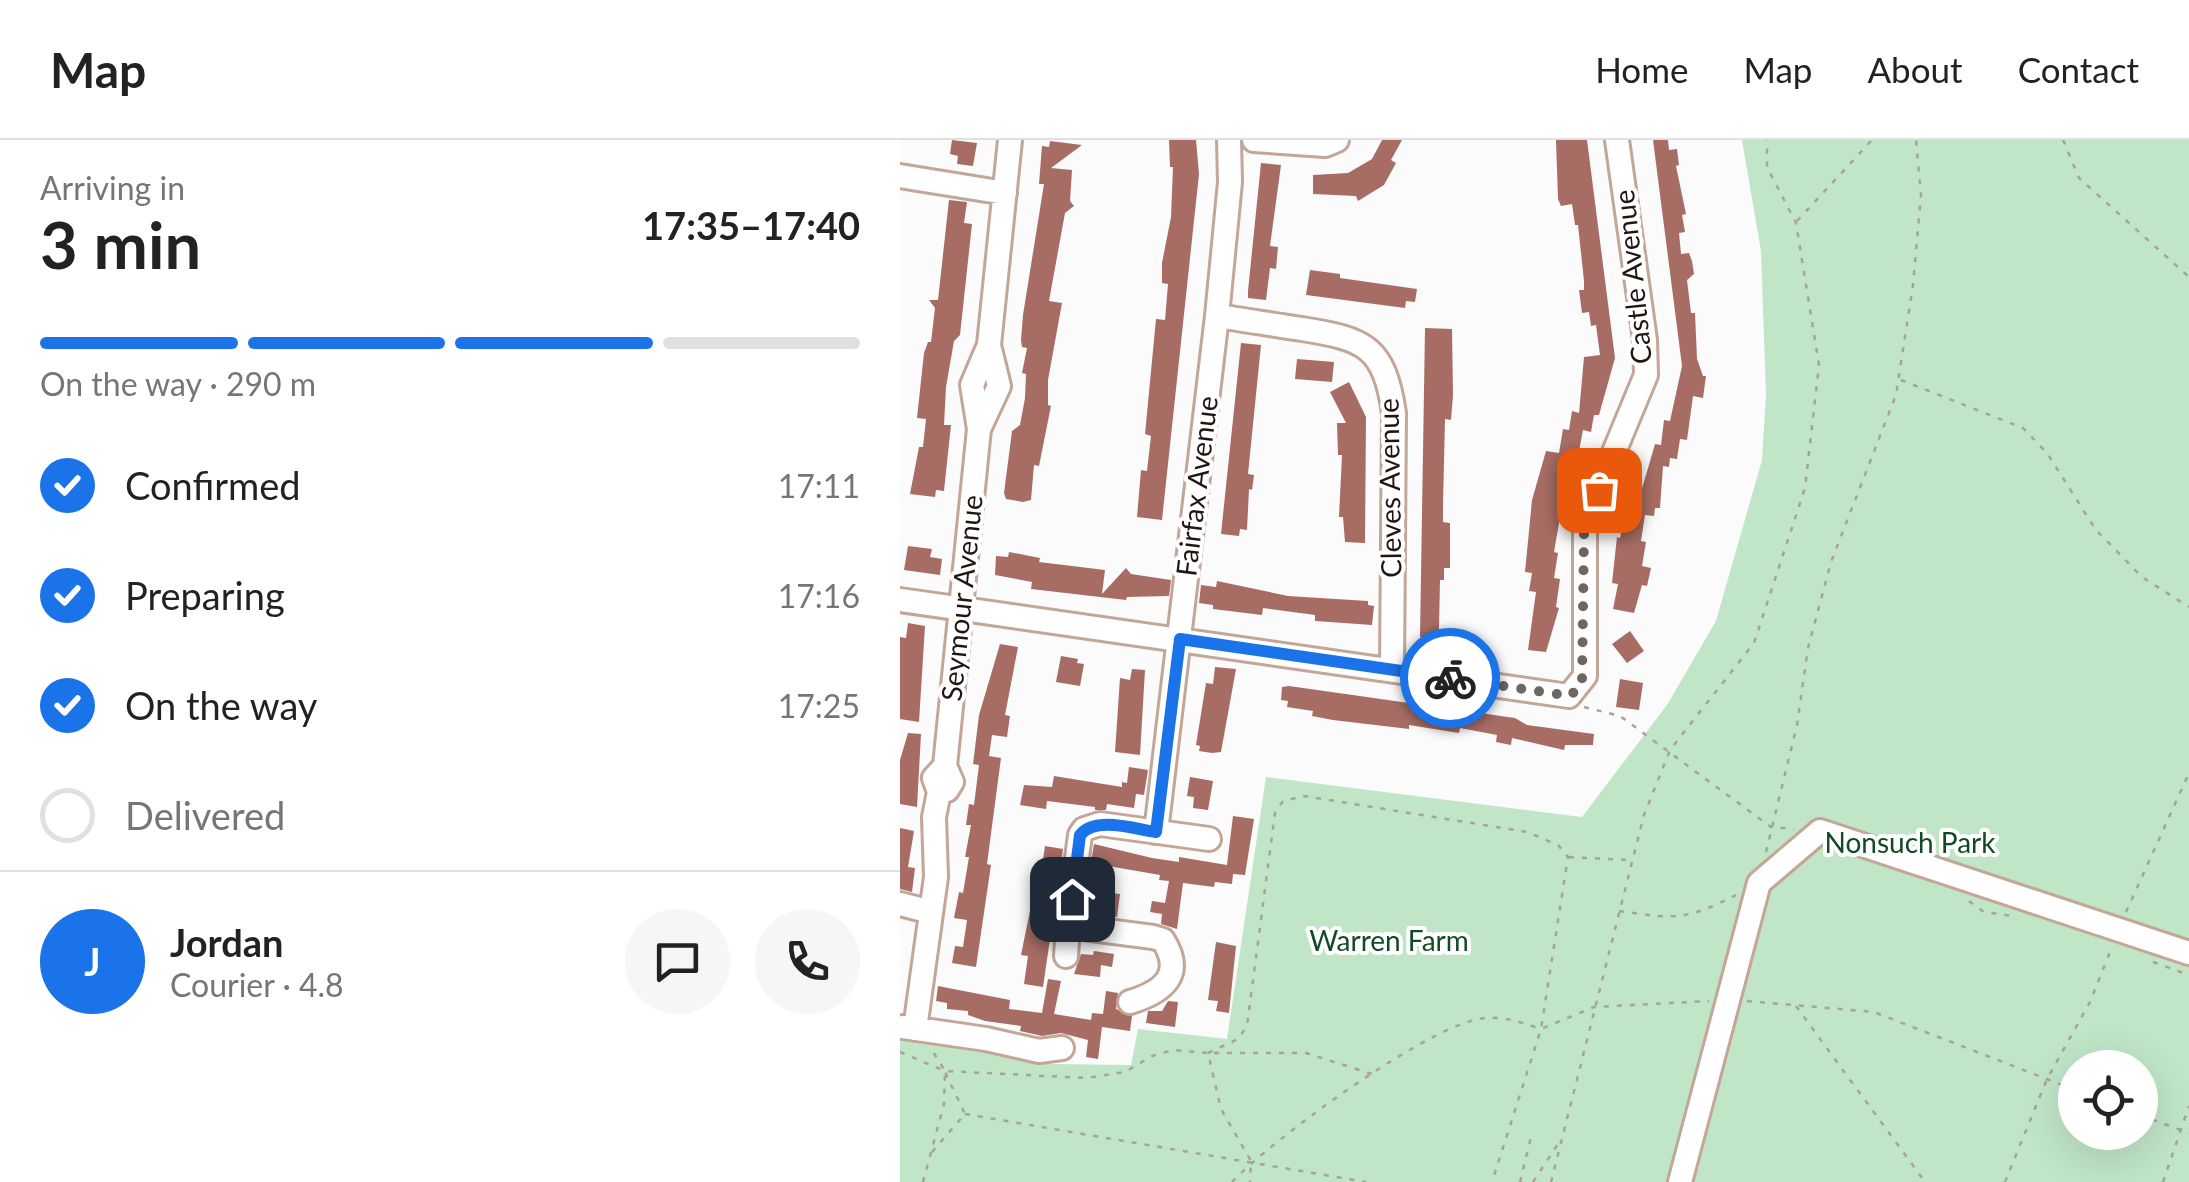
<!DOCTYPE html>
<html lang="en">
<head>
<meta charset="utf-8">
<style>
	body { margin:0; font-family:Lato,sans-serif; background:#f6f6f6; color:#222; height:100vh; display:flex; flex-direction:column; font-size:38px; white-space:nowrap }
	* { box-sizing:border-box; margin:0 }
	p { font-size:32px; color:#767676 }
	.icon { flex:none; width:55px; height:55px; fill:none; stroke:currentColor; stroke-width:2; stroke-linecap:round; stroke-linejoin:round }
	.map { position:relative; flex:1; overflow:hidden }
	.sheet { display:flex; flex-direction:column; background:#fff; width:900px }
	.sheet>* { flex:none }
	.fabs { position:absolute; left:1158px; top:910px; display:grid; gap:20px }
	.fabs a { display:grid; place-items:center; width:100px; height:100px; border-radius:50%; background:#fff; box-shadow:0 10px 40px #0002; font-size:50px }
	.pin { position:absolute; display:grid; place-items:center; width:85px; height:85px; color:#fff; margin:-42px; border-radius:20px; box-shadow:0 5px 15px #0006 }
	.courier { position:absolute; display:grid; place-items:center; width:100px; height:100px; margin:-50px; border:8px solid #1a73e8; border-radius:50%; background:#fff; color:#222; box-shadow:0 2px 12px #0007 }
	.headline em { font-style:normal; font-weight:700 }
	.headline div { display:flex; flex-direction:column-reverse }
	.headline { display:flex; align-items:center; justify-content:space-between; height:170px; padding:0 40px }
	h1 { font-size:65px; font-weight:700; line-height:75px }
	.bar { display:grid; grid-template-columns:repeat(4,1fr); gap:15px 10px; align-content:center; height:120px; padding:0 40px }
	.bar i { height:12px; border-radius:8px; background:#e0e0e0 }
	.bar .selected { background:#1a73e8 }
	.bar p { grid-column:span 4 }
	.line { display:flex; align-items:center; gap:25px; padding:0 40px; border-top:2px solid #e0e0e0 }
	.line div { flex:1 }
	.round { display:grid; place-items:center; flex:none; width:105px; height:105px; border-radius:52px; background:#f6f6f6 }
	ol { padding:0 40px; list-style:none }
	li { display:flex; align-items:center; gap:30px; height:110px }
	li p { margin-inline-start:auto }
	li .icon { padding:10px; border-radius:50%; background:#1a73e8; color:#fff; stroke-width:4 }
	li:last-child { color:#767676 }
	li i { width:55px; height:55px; border:5px solid #e0e0e0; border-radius:50% }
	header { display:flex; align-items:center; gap:60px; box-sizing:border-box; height:140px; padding:0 50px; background:#fff; border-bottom:2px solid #e0e0e0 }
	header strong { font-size:48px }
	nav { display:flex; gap:55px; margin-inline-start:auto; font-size:35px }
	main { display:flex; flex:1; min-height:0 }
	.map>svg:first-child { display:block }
	.green { fill:#c0e5c7; fill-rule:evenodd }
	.building { fill:#a76d64 }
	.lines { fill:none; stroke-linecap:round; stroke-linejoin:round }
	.minor-casing { stroke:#c3a698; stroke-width:28 }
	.path { stroke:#a7a2a1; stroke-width:2.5; stroke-dasharray:5 8; stroke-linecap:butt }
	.minor { stroke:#fff; stroke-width:22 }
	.done { stroke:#6d6663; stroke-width:10; stroke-dasharray:0 18 }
	.route { stroke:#1a73e8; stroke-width:12 }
	.labels { text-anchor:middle; stroke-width:8; stroke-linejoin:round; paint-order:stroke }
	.street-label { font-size:28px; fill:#201511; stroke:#fff }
	.park-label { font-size:28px; fill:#124a25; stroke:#fff }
</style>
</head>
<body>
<header>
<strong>Map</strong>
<nav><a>Home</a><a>Map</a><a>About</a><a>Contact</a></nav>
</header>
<main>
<section class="sheet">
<div class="headline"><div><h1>3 min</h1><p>Arriving in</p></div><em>17:35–17:40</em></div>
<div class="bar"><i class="selected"></i><i class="selected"></i><i class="selected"></i><i></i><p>On the way · 290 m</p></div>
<ol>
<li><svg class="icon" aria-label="check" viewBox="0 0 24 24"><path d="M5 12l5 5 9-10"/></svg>Confirmed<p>17:11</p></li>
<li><svg class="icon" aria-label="check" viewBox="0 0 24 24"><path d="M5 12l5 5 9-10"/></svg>Preparing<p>17:16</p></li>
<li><svg class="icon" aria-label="check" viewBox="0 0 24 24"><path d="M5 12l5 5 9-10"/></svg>On the way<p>17:25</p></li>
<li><i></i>Delivered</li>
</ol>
<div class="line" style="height:180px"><b class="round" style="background:#1a73e8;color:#fff">J</b><div><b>Jordan</b><p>Courier · 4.8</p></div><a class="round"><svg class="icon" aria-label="chat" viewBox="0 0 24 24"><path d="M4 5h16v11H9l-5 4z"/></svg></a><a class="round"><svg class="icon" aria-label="phone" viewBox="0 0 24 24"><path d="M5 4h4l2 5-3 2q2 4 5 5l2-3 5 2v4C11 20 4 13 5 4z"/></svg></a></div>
</section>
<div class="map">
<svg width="1289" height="1042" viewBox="0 0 1289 1042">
	<rect width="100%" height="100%" fill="#fbfbfb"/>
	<!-- green -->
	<path class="green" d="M842 0H1289V1042H0V898L152 924 231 925 238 889 327 899 366 637 682 677 767 565 816 481 862 320 866 254 861 111ZM1175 928H1240V992H1175Z"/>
	<!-- building -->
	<path class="building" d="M52 0 77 3 73 26 57 24 58 16 50 14Z
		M269 0H296L299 34 262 380 237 377 241 330 247 331 251 296 245 294 256 179 265 180 268 144 262 143V123L271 77 273 27H270Z
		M482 0H502L491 20 496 23 484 45 458 61 456 56 413 54V35L448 33 472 19Z
		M656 0H687L715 218 699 275H694L691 292 683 290 674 338 667 337 654 412 658 413 654 438 660 439 656 467 659 468 646 512 628 510 636 452 629 451 632 433 625 432 632 360 646 311 659 313 663 289 669 290 672 271 679 273 684 217 700 215 696 185 691 186 689 172 682 173 679 150H684V141L678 85H675L672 64 661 66 658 59Z
		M753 0H768L769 10 777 9 779 25 776 26 786 74 782 75 785 92 779 93 781 114 789 113 792 121 794 134 787 140 791 173H795L797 219 803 236H806L803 258 793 256 787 300 780 299 777 319 770 318 769 327 763 326 760 368H755L754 376 745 375 741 401 746 402 742 426 751 428 747 446 742 445 734 473 713 469 718 444 712 443 717 397 720 398 725 374 732 375 735 351 741 352 755 304 761 305 764 280 770 281 782 226Z
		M150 1 182 5 151 28 172 30 170 61 174 66 165 73 149 161 162 163 148 240V265L151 266 139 326 134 325 131 360 123 362 106 359 104 353 112 291 120 285 125 258 126 234 122 233 127 208 122 207 121 200 123 175 144 44H139L142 6 149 7Z
		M361 23 381 25 370 106 378 107 376 129 370 128 366 160 348 158V151Z
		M49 60 67 62 64 83 72 84 60 195 54 201 46 247 44 285H51L44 351 36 350 35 357 10 354 19 307H23L26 279 17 278 24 213 28 202H31L35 168 29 160H38Z
		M410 130 440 134V138L517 149 515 162 506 161 505 168 406 155Z
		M525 188 552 189 553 255 551 280 545 279 543 364V382L550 383V428H544V440H540L539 489 546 490 545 497 571 501 569 511 523 505 524 497H520Z
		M341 203 361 205 348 334 354 335 352 350 349 349 347 390 340 389 339 396 321 394Z
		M397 219 434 222 432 242 395 239Z
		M449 242 466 277 465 403 445 402 443 377H439L442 315H438L437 283H446L430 252Z
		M8 406 32 409 30 417 42 419 40 435 4 430Z
		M109 412 140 418 139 422 205 430 202 454 226 428 231 434 271 440 269 456 227 457 226 460 131 449 132 442 95 435 96 416 108 417Z
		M317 441 388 456 468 461V465L474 466 472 485 415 481V475L363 468 362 475 313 469V465L299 463 301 445 316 447Z
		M8 483 25 486 19 582 0 579V497L6 498Z
		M730 491 744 511 727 523 712 504Z
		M100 504 118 507 105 575 110 576 107 597 92 595 89 616 101 618 87 724 91 725 76 827 52 823 55 806 63 807 67 780 54 778 59 752 63 753 69 717H65L71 685H66L69 664 74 665 79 625 73 624 79 575Z
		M161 516 178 519 177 523 184 524 180 546 156 542Z
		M315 527 336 529 321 612 312 613 299 611 300 606 296 605 306 543 313 544Z
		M232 529 245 530 240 615 215 612 220 538 230 540Z
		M720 539 743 543 739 570 716 567Z
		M389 546 615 578 627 585 694 594 693 605H665L664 610 612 598 611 605 596 602 597 595 560 588 559 593 509 585V589L433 580 412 576 413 571 387 567 388 561 381 560 382 547Z
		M8 593 21 594 17 667 0 664V620Z
		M229 627 248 630 244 655 236 654 234 668 207 664 206 670H195V667L147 661 146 669 120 665 124 645 152 647 154 636 222 647V642L227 643Z
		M290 637 313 641 308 670 293 668 294 657 287 656Z
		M333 676 354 679 345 735 333 734 332 744 315 742 314 747 283 743 277 789 261 784 262 774 250 772 252 761 265 763 269 741 259 740 260 735 191 723 194 704 252 718 279 722V717L327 725Z
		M0 688 14 691 8 727 15 728 12 752 0 749Z
		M145 706 163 709 143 847 124 844 128 816 121 815 135 746H139Z
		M196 751 220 754 217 777 193 772Z
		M316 802 336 806 329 873 316 871 318 861 308 860Z
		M194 811 214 814 212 827 201 825 200 837 174 834 181 814 193 815Z
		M148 839 161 841 154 874 191 880 192 873 203 874 206 851 218 853 216 869 232 876 230 891 202 887 198 919 186 917 188 900 161 893 142 896 120 891 121 886 85 881 68 875V871L47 869V863L36 861 38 846 110 860 109 869 142 873Z
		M268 861 278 862 275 887 246 883 248 871H262Z"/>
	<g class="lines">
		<defs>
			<path id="minor" d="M354 0 425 5 437 0
				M0 36 105 53
				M317 176C345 180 374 185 402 189 465 199 484 206 494 273L492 529
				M79 289 99 246 89 205 110 0
				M0 460 669 556 685 536V382L746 235 745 200 717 0
				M45 626 34 638 39 652 47 650 52 642 45 626 79 289 72 245 89 205
				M256 692 317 176 330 42 329 0
				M0 764 31 772
				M166 816 168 786
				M230 862C263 852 285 835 263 800L253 797 168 786 180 695 184 689 200 684 309 699
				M3 887 86 899 139 911 162 908
				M15 889 36 737 34 677 39 652
				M780 1042 859 743 920 691 1289 813"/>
		</defs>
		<!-- minor casing -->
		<use href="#minor" class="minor-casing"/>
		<!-- path -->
		<path class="path" d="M1163 0 1179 38 1289 137
			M897 81 972 0
			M1001 240 1123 288 1147 313 1196 390 1242 437 1289 467
			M684 567 720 576 871 687 894 689
			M866 712 897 585 908 508 931 422 996 255 1013 145 1021 55 1016 0
			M669 717 730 720
			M1069 761 1084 772 1113 776
			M719 771C775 779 785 781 836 755
			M1226 772 1289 633
			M1253 822 1289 835
			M847 861 974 872 1175 950
			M896 866 1025 1042
			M0 912 45 931 187 938 225 932 252 916 273 910 308 913 321 969 351 1021 350 1042
			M308 913 338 899 347 886 375 673 383 661 404 656 627 692 658 705 668 717 641 889 592 1042
			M314 913H406L472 934
			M65 974 466 1042
			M1240 975 1289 993
			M32 1012 65 974 45 932
			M23 1042 44 964 45 931 32 910
			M332 1042C373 999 517 894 574 880 598 874 618 881 641 889L694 867 809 861
			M620 1042 632 993
			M633 1042 658 1004
			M651 1042 744 675 770 610 854 503 905 348 919 225 896 83 867 27V0
			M1105 1042 1147 939 1190 862 1212 807
			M1263 1042 1289 966"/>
		<!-- minor -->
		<use href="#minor" class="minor"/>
	</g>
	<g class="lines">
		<!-- done -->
		<path class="done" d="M550 538 670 556 682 544 684 394 699 350"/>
		<!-- route -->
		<path class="route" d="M172 759 180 695C196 676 234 689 256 692L280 499 550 538"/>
	</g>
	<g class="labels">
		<!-- street labels -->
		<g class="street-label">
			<text transform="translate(733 137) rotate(-96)" y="10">Castle Avenue</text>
			<text transform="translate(297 346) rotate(-83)" y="10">Fairfax Avenue</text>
			<text transform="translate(490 348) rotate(-91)" y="10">Cleves Avenue</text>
			<text transform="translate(62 458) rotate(-84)" y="10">Seymour Avenue</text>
		</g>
		<!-- park labels -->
		<g class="park-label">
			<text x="1010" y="713">Nonsuch Park</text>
			<text x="489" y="811">Warren Farm</text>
		</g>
	</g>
</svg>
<div class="fabs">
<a><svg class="icon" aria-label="locate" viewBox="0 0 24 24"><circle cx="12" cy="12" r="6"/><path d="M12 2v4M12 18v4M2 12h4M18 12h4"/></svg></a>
</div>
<div class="pin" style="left:699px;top:350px;background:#ea580c"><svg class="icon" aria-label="bag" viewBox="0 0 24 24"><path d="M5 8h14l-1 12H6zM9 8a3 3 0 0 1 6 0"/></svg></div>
<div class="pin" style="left:172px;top:759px;background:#1f2937"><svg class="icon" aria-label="home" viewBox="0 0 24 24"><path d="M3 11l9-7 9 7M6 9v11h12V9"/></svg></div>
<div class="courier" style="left:550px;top:538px"><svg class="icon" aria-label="bike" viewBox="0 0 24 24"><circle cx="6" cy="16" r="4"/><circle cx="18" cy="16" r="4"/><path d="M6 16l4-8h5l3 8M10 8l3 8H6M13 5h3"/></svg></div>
</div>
</main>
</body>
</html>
